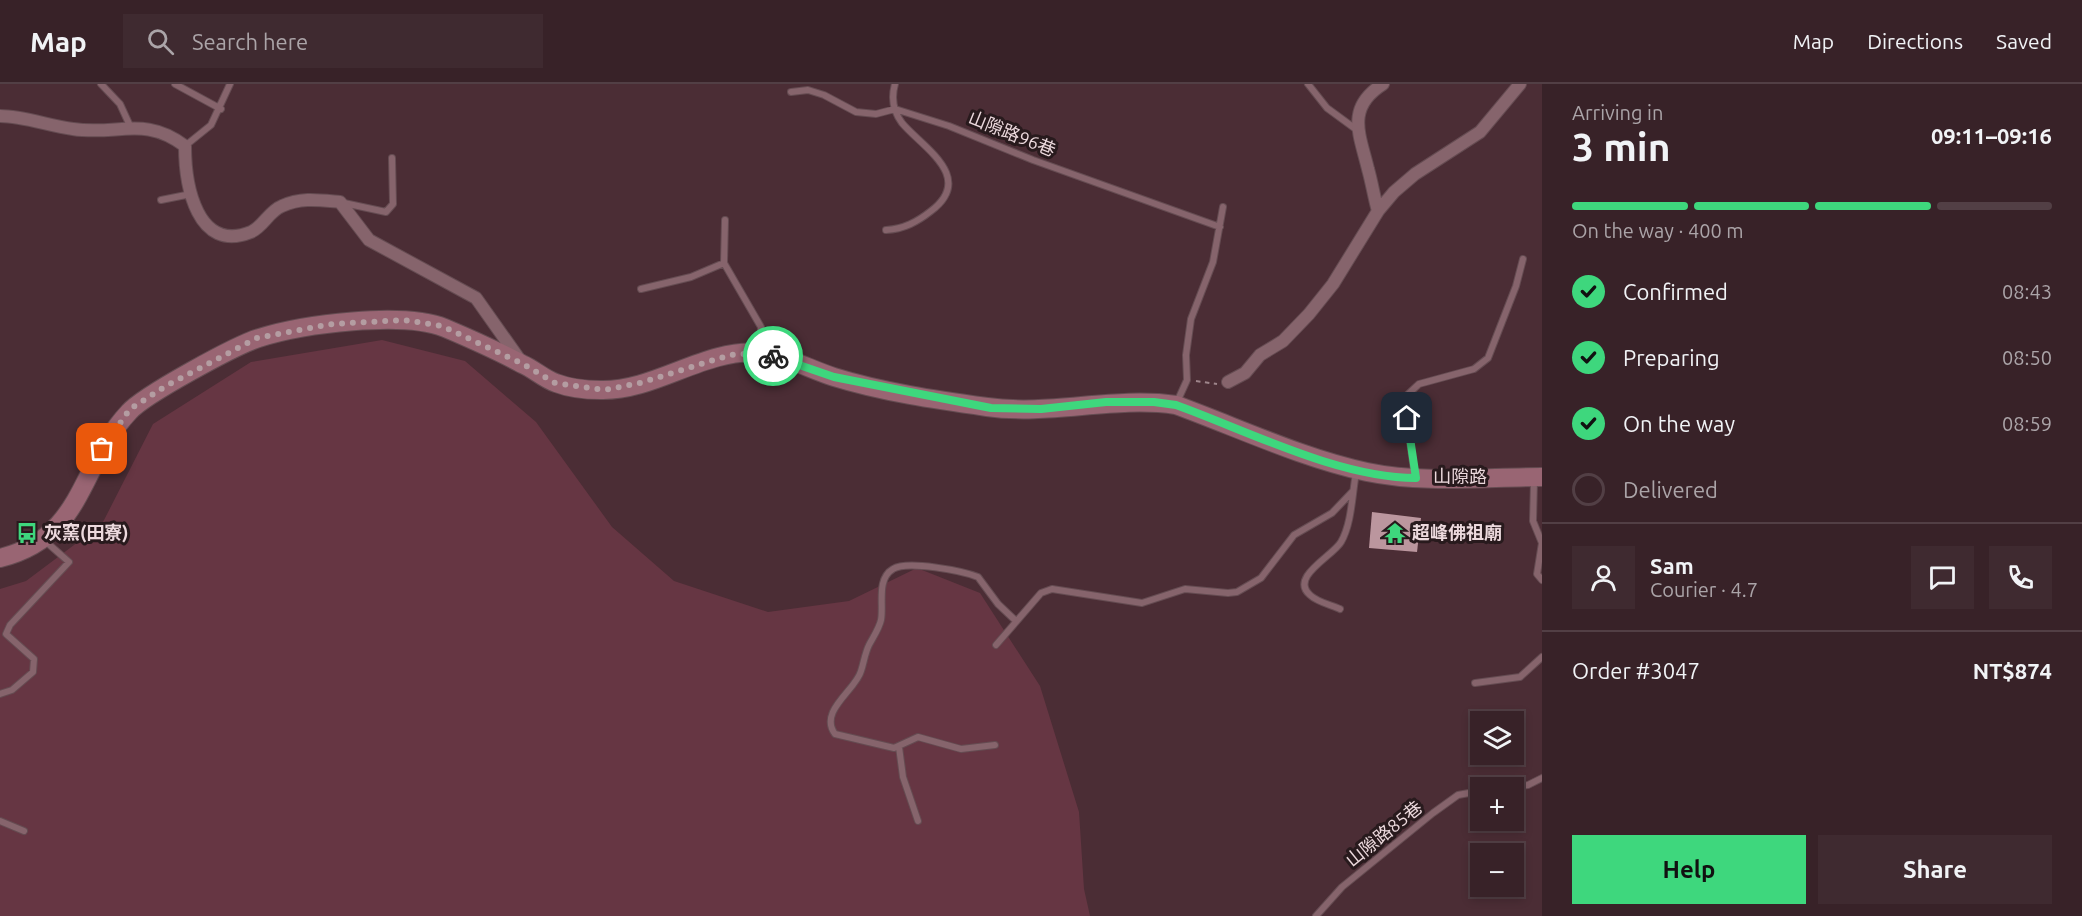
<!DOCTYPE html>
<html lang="en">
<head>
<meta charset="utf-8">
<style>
	body { margin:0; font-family:Ubuntu,"Noto Sans TC",sans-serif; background:#3f2a30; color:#f1f3f6; height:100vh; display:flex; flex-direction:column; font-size:22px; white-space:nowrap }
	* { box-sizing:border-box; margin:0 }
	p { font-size:20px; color:#aba4a8 }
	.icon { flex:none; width:33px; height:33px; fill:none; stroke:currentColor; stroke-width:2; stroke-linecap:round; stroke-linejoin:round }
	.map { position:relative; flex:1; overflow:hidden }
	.drawer { display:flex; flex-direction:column; background:#382228; width:540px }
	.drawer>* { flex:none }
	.controls { position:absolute; left:1470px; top:627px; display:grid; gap:12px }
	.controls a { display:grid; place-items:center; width:54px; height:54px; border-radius:0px; background:#382228; box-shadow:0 3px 9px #0003,0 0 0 2px #523f45; font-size:30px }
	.pin { position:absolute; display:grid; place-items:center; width:51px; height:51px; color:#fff; margin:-26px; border-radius:12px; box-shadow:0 3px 9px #0006 }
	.courier { position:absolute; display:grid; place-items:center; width:60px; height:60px; margin:-30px; border:4px solid #3ed77d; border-radius:50%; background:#fff; color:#222; box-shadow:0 2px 8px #0007 }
	.headline em { font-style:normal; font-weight:600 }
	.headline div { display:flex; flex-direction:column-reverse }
	.headline { display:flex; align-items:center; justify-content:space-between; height:102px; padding:0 30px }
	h1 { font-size:39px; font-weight:600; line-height:45px }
	.bar { display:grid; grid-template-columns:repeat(4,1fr); gap:9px 6px; align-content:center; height:72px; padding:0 30px }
	.bar i { height:8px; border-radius:4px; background:#523f45 }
	.bar .current { background:#3ed77d }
	.bar p { grid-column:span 4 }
	.line { display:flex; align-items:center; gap:15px; padding:0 30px; border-top:2px solid #523f45 }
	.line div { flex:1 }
	.round { display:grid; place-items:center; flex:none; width:63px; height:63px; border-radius:0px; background:#3f2a30 }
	ol { padding:0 30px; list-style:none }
	li { display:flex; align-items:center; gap:18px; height:66px }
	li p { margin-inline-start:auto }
	li .icon { padding:6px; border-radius:50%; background:#3ed77d; color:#111; stroke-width:4 }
	li:last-child { color:#aba4a8 }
	li i { width:33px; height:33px; border:3px solid #523f45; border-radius:50% }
	.cta { display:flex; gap:12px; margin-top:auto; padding:12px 30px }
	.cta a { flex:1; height:69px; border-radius:0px; background:#3ed77d; color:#111; font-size:24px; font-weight:600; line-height:69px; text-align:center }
	.cta a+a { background:#3f2a30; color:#f1f3f6 }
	header { display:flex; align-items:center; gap:36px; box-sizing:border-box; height:84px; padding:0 30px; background:#382228; border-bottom:2px solid #523f45 }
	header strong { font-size:28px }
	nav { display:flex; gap:33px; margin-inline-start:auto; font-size:21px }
	.search { width:420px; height:54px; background:#3f2a30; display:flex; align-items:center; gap:15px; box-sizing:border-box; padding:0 21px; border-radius:0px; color:#aba4a8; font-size:22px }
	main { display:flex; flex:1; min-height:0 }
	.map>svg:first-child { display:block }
	.green { fill:#663643 }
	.building { fill:#bb969e }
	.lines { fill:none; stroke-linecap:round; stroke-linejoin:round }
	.lane-casing { stroke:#654c52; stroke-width:8 }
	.street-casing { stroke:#654c52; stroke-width:14 }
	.secondary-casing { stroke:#654c52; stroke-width:20 }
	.path { stroke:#9e858b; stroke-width:2; stroke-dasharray:4.5 4.5; stroke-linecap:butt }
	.lane { stroke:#86646c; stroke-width:6 }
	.street { stroke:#86646c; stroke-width:12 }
	.secondary { stroke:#996573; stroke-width:18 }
	.done { stroke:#b49da2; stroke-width:6; stroke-dasharray:0 10.8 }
	.route { stroke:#3ed77d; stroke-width:8 }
	.labels { text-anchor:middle; stroke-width:6; stroke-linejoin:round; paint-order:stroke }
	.street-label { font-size:18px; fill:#ecd9dd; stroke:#281a1d }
	.poi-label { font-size:18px; font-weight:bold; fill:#ecd9dd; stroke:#281a1d; text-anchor:start }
</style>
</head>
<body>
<header>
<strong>Map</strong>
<div class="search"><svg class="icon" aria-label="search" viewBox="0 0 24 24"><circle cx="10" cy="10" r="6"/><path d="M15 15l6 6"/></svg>Search here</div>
<nav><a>Map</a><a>Directions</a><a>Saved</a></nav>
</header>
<main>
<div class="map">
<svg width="1542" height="832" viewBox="0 0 1542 832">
	<rect width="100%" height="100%" fill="#4b2d35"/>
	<!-- green -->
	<path class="green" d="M382 256 465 277 536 338 612 443 674 497 768 528 849 517 917 484 980 509 1040 602 1079 728 1084 805 1090 832H0V505L26 497 102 440 153 340 251 278Z"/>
	<!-- building -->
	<path class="building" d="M1372 428 1421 434 1417 468 1369 464Z"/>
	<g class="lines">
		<defs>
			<path id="lane" d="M101 0 120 20 131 44
				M175 0 221 25
				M1308 0 1327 24 1357 46
				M791 8 808 6 824 11 856 28 876 30 895 25 949 42 1033 76 1220 143
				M185 62 211 41 230 0
				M161 116 191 110
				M344 119 386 128 393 120 392 74
				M725 136 724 179 761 243 760 268
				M886 146C904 145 917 138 931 127 976 93 922 63 902 39 893 27 891 14 895 0
				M641 205 691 193 724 179
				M1177 318 1187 296 1186 271 1191 235 1213 178 1223 123
				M1415 393 1404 314 1419 300 1474 285 1488 274 1516 202 1523 175
				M1534 397 1533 437 1542 459 1537 490 1542 496
				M1340 525C1331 521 1317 518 1310 511 1289 493 1333 472 1341 458 1352 439 1352 410 1356 389
				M996 561 1041 509 1052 505 1142 519 1185 505 1228 509 1237 508 1261 494 1294 451 1332 429 1353 407
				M1475 599 1520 593 1542 573
				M0 610 12 606 33 588 34 575 6 550 10 541 69 478 44 456
				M995 661 961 665 918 653 894 664 835 650C818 627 856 606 861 587 864 578 865 569 869 561 873 553 879 545 881 536 884 521 876 495 893 485 907 476 963 487 978 493L998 520 1016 537
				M899 663 903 693 918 737
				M1506 704 1528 701 1542 694
				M0 737 24 747
				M1316 832 1342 803 1433 729 1458 711 1480 707"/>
			<path id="street" d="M0 32C24 32 49 42 73 45 118 52 144 31 185 62 185 101 197 170 251 148 263 143 269 127 282 122 301 113 319 116 340 118L369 156 476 214 522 279
				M1378 127C1374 113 1372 99 1368 85 1360 51 1345 24 1383 0
				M1228 298 1245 289 1260 271 1283 257 1309 230 1333 200 1378 127 1394 108 1415 90 1480 48 1520 0"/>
			<path id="secondary" d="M0 474C85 453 79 381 129 328 144 311 236 261 259 254 303 240 403 227 445 244 471 255 498 267 522 280 534 285 544 295 556 299 569 304 587 306 601 306 656 307 705 264 759 269 785 271 809 285 834 293 882 308 937 316 987 323 1050 332 1113 312 1176 321 1239 344 1302 374 1367 388 1424 400 1485 393 1542 393"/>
		</defs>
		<!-- lane casing -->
		<use href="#lane" class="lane-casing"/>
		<!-- street casing -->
		<use href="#street" class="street-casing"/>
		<!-- secondary casing -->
		<use href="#secondary" class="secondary-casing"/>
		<!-- path -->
		<path class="path" d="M1196 297 1217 300"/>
		<!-- lane -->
		<use href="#lane" class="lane"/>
		<!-- street -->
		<use href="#street" class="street"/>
		<!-- secondary -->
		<use href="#secondary" class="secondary"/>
	</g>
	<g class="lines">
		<!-- done -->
		<path class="done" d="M102 365 130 325 166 302 257 254 332 240 404 236 442 242 523 280 555 299 604 306 640 299 730 271 760 269 773 272"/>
		<!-- route -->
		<path class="route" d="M773 272 834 293 991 324 1041 325 1106 318H1154L1176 321C1248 347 1339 394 1416 394L1407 334"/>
	</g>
	<!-- icons -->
	<defs>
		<symbol id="bus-bare" viewBox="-9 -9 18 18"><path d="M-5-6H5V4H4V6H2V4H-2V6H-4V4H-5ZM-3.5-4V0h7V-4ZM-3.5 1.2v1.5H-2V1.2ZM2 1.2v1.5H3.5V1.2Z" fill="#3ed77d" stroke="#281a1d" stroke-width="2.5" paint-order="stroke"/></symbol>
		<symbol id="temple-bare" viewBox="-9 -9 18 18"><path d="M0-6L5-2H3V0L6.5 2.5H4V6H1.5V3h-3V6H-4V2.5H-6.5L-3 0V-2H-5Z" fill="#3ed77d" stroke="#281a1d" stroke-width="2.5" paint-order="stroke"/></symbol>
	</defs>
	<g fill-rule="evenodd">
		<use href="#bus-bare" x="12" y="434" width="30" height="30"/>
		<use href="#temple-bare" x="1380" y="434" width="30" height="30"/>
	</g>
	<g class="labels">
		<!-- street labels -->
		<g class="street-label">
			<text transform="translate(1012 50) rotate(22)" y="6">山隙路96巷</text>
			<text x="1460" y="399">山隙路</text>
			<text transform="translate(1384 750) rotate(-39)" y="6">山隙路85巷</text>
		</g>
		<!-- poi labels -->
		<g class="poi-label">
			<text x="44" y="455">灰窯(田寮)</text>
			<text x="1412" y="455">超峰佛祖廟</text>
		</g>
	</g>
</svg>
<div class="controls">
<a><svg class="icon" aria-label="layers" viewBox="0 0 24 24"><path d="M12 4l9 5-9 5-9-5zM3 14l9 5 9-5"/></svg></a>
<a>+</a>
<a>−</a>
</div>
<div class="pin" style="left:102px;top:365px;background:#ea580c"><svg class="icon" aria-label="bag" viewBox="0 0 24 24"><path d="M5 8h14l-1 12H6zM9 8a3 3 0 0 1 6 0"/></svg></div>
<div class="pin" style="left:1407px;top:334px;background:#1f2937"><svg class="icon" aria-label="home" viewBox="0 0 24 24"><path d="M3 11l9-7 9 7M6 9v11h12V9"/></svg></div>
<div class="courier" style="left:773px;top:272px"><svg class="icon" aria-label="bike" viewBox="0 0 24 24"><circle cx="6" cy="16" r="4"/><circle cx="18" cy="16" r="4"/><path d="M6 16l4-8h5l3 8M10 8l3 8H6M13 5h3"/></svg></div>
</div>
<section class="drawer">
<div class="headline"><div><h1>3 min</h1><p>Arriving in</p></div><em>09:11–09:16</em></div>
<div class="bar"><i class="current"></i><i class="current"></i><i class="current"></i><i></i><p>On the way · 400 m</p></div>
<ol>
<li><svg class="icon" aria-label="check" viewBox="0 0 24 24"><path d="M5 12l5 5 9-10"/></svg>Confirmed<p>08:43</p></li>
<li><svg class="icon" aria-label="check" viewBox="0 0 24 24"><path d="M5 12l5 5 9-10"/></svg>Preparing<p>08:50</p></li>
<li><svg class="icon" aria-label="check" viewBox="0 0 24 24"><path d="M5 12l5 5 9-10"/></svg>On the way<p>08:59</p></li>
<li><i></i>Delivered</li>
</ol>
<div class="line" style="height:108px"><a class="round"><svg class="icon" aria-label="person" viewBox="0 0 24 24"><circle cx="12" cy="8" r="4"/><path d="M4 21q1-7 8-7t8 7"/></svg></a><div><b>Sam</b><p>Courier · 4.7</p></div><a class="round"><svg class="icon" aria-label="chat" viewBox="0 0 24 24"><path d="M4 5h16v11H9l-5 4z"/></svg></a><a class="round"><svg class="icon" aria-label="phone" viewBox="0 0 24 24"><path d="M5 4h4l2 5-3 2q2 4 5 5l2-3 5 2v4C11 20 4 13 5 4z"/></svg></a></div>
<div class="line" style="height:78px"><div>Order #3047</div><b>NT$874</b></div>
<div class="cta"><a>Help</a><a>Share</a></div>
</section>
</main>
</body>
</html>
